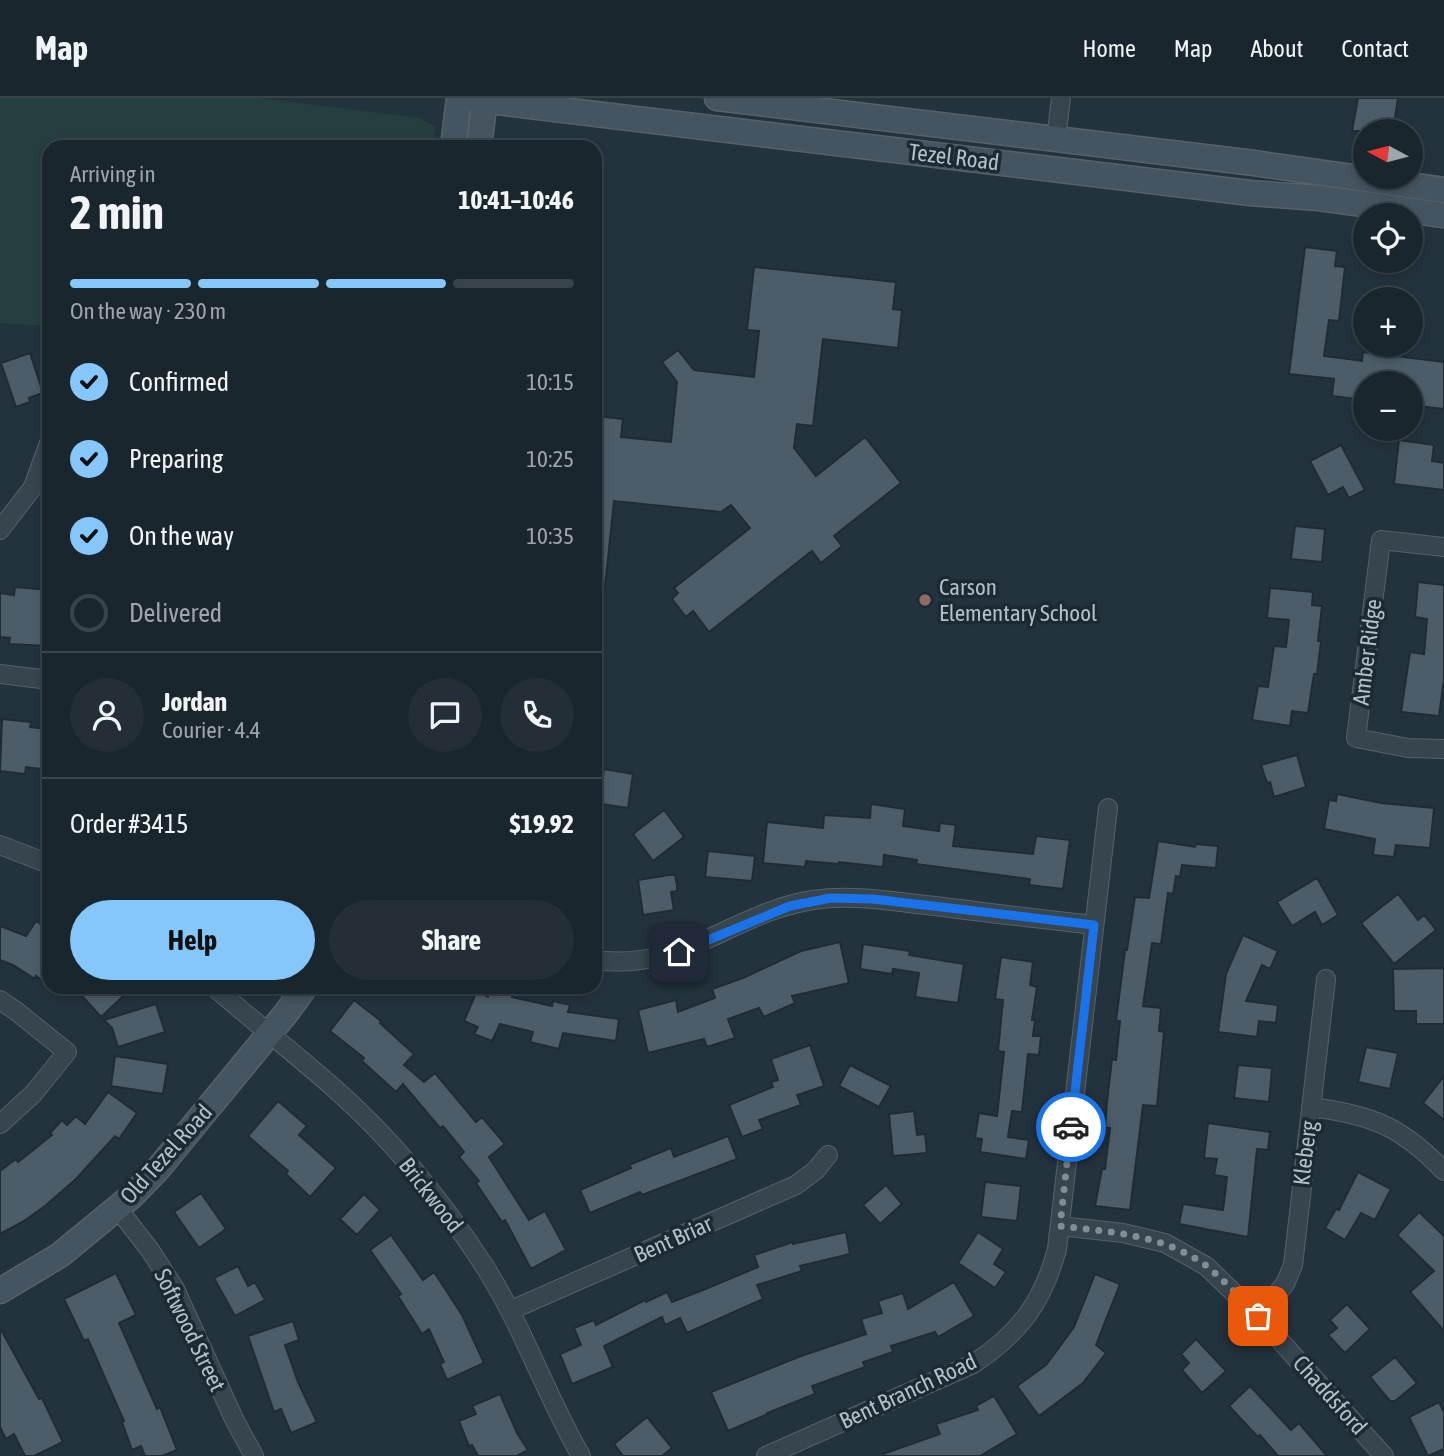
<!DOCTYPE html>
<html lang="en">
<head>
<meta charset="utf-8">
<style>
	body { margin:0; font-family:"Asap Condensed",sans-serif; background:#232e36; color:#f1f3f6; height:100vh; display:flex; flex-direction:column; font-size:26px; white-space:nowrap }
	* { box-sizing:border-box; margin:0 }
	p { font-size:23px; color:#9fa5aa }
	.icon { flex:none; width:38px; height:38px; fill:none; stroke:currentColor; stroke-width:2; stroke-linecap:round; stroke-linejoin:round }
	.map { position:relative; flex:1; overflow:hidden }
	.details { position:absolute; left:42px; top:42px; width:560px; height:854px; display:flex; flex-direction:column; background:#1a262e; border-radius:21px; box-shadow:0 4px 10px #0003,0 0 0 2px #38434a }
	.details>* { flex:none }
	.needle { width:46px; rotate:277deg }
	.buttons { position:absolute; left:1353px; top:21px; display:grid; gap:14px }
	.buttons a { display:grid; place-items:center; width:70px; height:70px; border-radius:50%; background:#1a262e; box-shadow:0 4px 10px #0003,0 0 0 2px #38434a; font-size:35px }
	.pin { position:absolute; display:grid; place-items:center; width:60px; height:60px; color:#fff; margin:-30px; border-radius:14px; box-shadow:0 4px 10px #0006 }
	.courier { position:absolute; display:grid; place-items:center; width:70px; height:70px; margin:-35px; border:5px solid #1a73e8; border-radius:50%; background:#fff; color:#222; box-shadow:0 2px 9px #0007 }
	.summary em { font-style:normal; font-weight:700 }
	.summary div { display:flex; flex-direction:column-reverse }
	.summary { display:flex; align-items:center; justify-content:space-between; height:119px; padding:0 28px }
	h1 { font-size:46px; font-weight:700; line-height:52px }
	.bar { display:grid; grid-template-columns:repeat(4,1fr); gap:10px 7px; align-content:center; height:84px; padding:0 28px }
	.bar i { height:9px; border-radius:5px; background:#38434a }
	.bar .selected { background:#86c7fb }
	.bar p { grid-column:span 4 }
	.line { display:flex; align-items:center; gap:18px; padding:0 28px; border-top:2px solid #38434a }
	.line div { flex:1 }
	.round { display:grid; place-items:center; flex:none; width:74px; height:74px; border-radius:37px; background:#232e36 }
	ol { padding:0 28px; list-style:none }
	li { display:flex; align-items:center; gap:21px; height:77px }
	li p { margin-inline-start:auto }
	li .icon { padding:7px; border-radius:50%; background:#86c7fb; color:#111; stroke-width:4 }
	li:last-child { color:#9fa5aa }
	li i { width:38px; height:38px; border:4px solid #38434a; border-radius:50% }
	.button { display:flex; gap:14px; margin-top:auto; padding:14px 28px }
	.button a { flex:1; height:80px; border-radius:42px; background:#86c7fb; color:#111; font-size:28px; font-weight:700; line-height:80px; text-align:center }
	.button a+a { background:#232e36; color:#f1f3f6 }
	header { display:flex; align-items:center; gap:42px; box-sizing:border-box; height:98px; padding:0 35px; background:#1a262e; border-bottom:2px solid #38434a }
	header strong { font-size:33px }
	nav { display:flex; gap:38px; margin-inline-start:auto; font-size:24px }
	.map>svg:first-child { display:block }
	.green { fill:#253f3e }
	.building { fill:#4c5d69; stroke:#1e2c35; stroke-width:2 }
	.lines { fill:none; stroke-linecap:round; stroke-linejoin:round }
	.street-casing { stroke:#55626c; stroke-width:20 }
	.secondary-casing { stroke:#55626c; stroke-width:27 }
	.street { stroke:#37454e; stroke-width:18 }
	.secondary { stroke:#455461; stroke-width:24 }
	.done { stroke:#818e98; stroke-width:7; stroke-dasharray:0 12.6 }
	.route { stroke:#1a73e8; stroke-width:9 }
	.education-dot { fill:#8d6e63; stroke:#1c2a33; stroke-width:2.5 }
	.labels { text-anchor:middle; stroke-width:7; stroke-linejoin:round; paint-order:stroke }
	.street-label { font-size:23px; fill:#b3bfc9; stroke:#1c2a33 }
	.poi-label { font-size:23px; fill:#b3bfc9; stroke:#1c2a33; text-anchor:start }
</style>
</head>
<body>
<header>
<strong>Map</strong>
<nav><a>Home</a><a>Map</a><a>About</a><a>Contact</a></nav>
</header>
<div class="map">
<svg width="1444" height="1358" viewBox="0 0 1444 1358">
	<rect width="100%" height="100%" fill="#23333e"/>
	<!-- green -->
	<path class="green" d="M0 0H259L419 20 435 29 432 49H49V228L0 225Z"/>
	<!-- building -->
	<path class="building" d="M1358 0H1398L1393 33H1352Z
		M1305 149 1337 153 1335 168 1345 169 1339 223 1329 222 1324 258 1362 263 1363 254 1444 264V311L1410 307V285H1365V302L1332 298 1334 281 1289 276Z
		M754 169 896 184 893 211 902 212 898 250 823 241 813 328 797 326 794 350 816 378 865 339 901 385 834 438 842 448 821 465 812 453 709 534 693 513 686 519 672 501 678 495 674 490 750 430 731 407 721 414 614 403 605 489 595 488V318L623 321 621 339 671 344 677 284 662 264 678 252 694 272 754 279 759 233 747 232Z
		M30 255 43 295 29 300 30 304 16 309 1 265Z
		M1399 342 1434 347 1432 363 1444 365V392L1394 386Z
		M1341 347 1365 392 1349 400 1343 389 1328 397 1310 363Z
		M1295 428 1325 431 1322 464 1291 461Z
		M1418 484 1444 487V581L1439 618 1401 614 1410 554 1424 556 1427 521 1415 519Z
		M15 489 49 492V548L9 546 10 540 0 539V495L14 497Z
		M1270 490 1313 494 1312 507 1322 508 1318 543H1321L1317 576H1314L1308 615 1292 613 1290 628 1252 622 1258 588 1268 589 1274 548 1286 549 1289 522 1267 520Z
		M2 621 31 624 30 629 49 631V672L26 669 25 676 0 673Z
		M1297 657 1306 689 1274 699 1270 684 1267 685 1261 667Z
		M604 671 633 676 628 710 595 705V684L602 685Z
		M1337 696 1381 705 1434 710 1430 750 1396 747 1394 759 1373 757 1375 741 1324 731 1329 702 1336 703Z
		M871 706 905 711 903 728 939 733 940 725 956 727 953 748 1033 756 1036 738 1070 742 1063 791 1029 787 1030 781 916 766 917 762 884 757 883 769 839 764V766L806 763 805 769 763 765 767 724 823 730 824 717 870 720Z
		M664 712 684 739 653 763 633 736Z
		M1158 743 1195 749 1196 746 1218 748 1216 770 1182 767 1180 779 1176 778 1173 796 1168 795 1161 846 1152 845 1143 908 1161 910 1159 933 1164 934 1157 1008 1143 1007 1130 1112 1095 1108 1102 1071H1105L1110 1030 1105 1029 1107 1004 1112 961 1116 962 1120 923H1116L1125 852H1127L1135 799 1149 800Z
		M708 753 755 758 752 783 705 779Z
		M669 777H675L677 787V793L671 794 674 812 643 817 638 782Z
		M1317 780 1338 817 1322 827 1315 814 1292 828 1277 804Z
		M1398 796 1418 822 1424 817 1436 832 1394 866 1361 825Z
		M36 823 49 831V888L36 878 35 881 13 867 0 862V828L26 838Z
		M1243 837 1278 853 1270 871 1262 867 1246 903 1278 907 1276 925 1259 923 1257 939 1218 934 1226 876Z
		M840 844 849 885 792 898 795 905 764 919 759 910 728 921 735 940 707 949 704 941 648 955 638 912 676 902 678 914 715 900 712 891 743 880 801 853Z
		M863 846 910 853 909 857 964 866 958 905 915 899 919 875 893 871 892 876 860 871Z
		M1001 859 1033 864 1030 887 1037 889 1032 922H1035L1033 938H1041L1039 957 1028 956 1022 1014 1012 1013 1008 1039 1029 1042 1026 1061 980 1054 982 1041 975 1040 979 1015 997 1018 1004 954 998 953 1003 902 995 901Z
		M1444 870V926H1416V913H1394L1393 871Z
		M74 889H133L101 919Z
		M493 889H517L512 899 552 908 553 903 570 907 568 914 619 921 616 943 563 935 559 951 530 944 533 934 500 926 492 943 474 936 478 929 464 923 477 893 488 899Z
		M354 902 381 923 380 925 414 956 404 967 424 984 435 975 476 1024 482 1019 505 1046 489 1059 529 1122 545 1113 566 1152 531 1171 505 1122 502 1124 476 1085 479 1083 459 1059 464 1054 443 1028 440 1030 403 986 396 994 362 963 364 960 330 933Z
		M156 906 165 934 118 949 112 930 104 922Z
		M810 947 824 988 797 997 801 1007 759 1022 763 1031 742 1039 729 1007 773 989 771 984 778 982 771 961Z
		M1366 949 1398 955 1390 991 1358 984Z
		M115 958 168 966 163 996 111 988Z
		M850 967 891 988 879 1009 839 988Z
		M1238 967 1272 970 1269 1004 1234 1000Z
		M1444 978V1022L1423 1005Z
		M108 994 137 1015 119 1041 115 1038 76 1081 45 1108 24 1123 0 1136V1073L16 1061 18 1064 52 1037 50 1035 62 1022 67 1027 76 1018 85 1026Z
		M278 1003 307 1028 299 1037 336 1070 310 1099 286 1076 288 1073 248 1038Z
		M914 1013 917 1037 925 1036 927 1055 893 1058 889 1016Z
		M1208 1025 1270 1034 1268 1052 1257 1051 1248 1139 1179 1126 1183 1106 1223 1112 1227 1079 1214 1077 1217 1061 1204 1060Z
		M728 1038 737 1061 642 1097 640 1094 590 1115 580 1092 631 1070 629 1067 671 1050 674 1059Z
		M1358 1074 1391 1091 1375 1122 1361 1115 1345 1142 1325 1130 1336 1111 1339 1112Z
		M985 1084 1021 1088 1017 1123 981 1119Z
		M886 1087 902 1106 880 1126 863 1107Z
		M201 1095 226 1131 199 1150 174 1114Z
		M364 1096 380 1112 357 1137 340 1121Z
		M1419 1114 1444 1138V1233L1410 1194 1434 1173 1397 1137Z
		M846 1134 850 1156 800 1168 802 1173 757 1187 763 1201 687 1235 680 1220 665 1227 662 1219 604 1248 613 1269 572 1286 560 1256 581 1247 574 1230 594 1222 596 1227 645 1202 646 1204 667 1194 672 1204 703 1192 758 1169 754 1157 793 1144V1146Z
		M978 1134 1003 1151 994 1166 1006 1174 995 1190 958 1165Z
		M391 1137 423 1182 434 1174 462 1217 484 1265 447 1282 440 1266 444 1264 429 1231 422 1236 398 1198 401 1196 370 1152Z
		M238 1168 248 1188 255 1184 265 1202 235 1218 214 1180Z
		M116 1175 136 1217 119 1225 157 1311 160 1309 177 1352 162 1358H145L141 1348 132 1352 122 1324 124 1323 88 1241 84 1243 64 1201Z
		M1095 1176 1120 1186 1096 1247 1106 1255 1083 1285 1039 1318 1017 1288 1046 1267 1074 1229Z
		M954 1184 974 1218 938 1239 935 1234 891 1248 893 1254 863 1264 865 1269 812 1288 815 1296 767 1315 768 1316 728 1333 711 1294 801 1258 866 1236 861 1221 882 1215 878 1203 903 1195 908 1211Z
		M1347 1206 1370 1231 1345 1255 1328 1237 1337 1230 1330 1222Z
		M293 1223 299 1242 285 1247 298 1284 317 1324 291 1335 281 1311 274 1314 248 1238Z
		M0 1230 39 1301 42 1300 63 1344 34 1358H25L14 1336 6 1341 0 1329Z
		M1196 1241 1226 1273 1202 1295 1182 1272 1189 1265 1181 1256Z
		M1395 1259 1417 1285 1395 1303H1390L1370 1279Z
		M1250 1288 1291 1332 1299 1325 1327 1358H1278L1260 1337 1258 1339 1229 1308Z
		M500 1296 517 1335 528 1352 517 1358H478L472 1347 469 1348 459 1323 476 1316 472 1308Z
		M994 1298 1017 1336 980 1358H883V1356L940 1336 936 1326 978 1312 976 1308Z
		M1439 1304 1444 1314V1351L1428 1358 1409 1319Z
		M647 1319 672 1350 662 1358H623L614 1346Z"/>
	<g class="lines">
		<defs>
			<path id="street" d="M1056 41 1061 0
				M0 432 33 389 49 345
				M1444 449 1381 442 1356 640 1408 650 1444 651
				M0 576 49 582
				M0 747 49 766
				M595 862C683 874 734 814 813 802 854 796 895 804 935 808 988 815 1041 821 1094 827
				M214 889C254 924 296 956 335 991 394 1043 443 1104 485 1169 523 1229 546 1297 581 1358
				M0 902 16 913 67 954 33 996 0 1026
				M1311 1009C1372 1017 1401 1028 1444 1073
				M118 1111 150 1152 175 1191 234 1321 254 1358
				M1060 1128 1123 1135 1165 1145 1206 1168 1258 1218 1384 1358
				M511 1212 796 1087 816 1072 828 1057
				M1258 1218 1285 1186 1293 1167 1326 881
				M766 1358 973 1266C1019 1236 1043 1204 1057 1151L1108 710"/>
			<path id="secondary" d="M463 0 1250 95 1319 100 1444 117
				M717 0 1254 65 1444 92
				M453 49 459 0
				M479 49 485 0
				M0 1193 60 1157 133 1097 158 1071 287 914 305 889"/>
		</defs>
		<!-- street casing -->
		<use href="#street" class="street-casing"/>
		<!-- secondary casing -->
		<use href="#secondary" class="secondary-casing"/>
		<!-- street -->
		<use href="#street" class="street"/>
		<!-- secondary -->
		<use href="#secondary" class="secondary"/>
	</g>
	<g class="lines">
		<!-- done -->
		<path class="done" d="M1071 1029 1060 1128C1111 1134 1166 1137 1208 1169 1226 1184 1242 1202 1258 1218"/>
		<!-- route -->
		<path class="route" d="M679 854 790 808 831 800 873 801 1094 827 1071 1029"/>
	</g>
	<!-- markers -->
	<circle class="education-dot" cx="925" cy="502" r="7"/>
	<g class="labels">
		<!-- street labels -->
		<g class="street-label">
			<text transform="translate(954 59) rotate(7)" y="8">Tezel Road</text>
			<text transform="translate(1367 554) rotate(-83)" y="8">Amber Ridge</text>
			<text transform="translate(1305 1055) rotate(-83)" y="8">Kleberg</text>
			<text transform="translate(166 1056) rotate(-48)" y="8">Old Tezel Road</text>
			<text transform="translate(431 1097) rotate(52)" y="8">Brickwood</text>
			<text transform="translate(673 1141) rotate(-24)" y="8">Bent Briar</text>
			<text transform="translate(190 1232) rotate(64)" y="8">Softwood Street</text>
			<text transform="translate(908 1293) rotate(-25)" y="8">Bent Branch Road</text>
			<text transform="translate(1330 1297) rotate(48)" y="8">Chaddsford</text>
		</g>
		<!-- poi labels -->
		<g class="poi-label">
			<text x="939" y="497">Carson<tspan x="939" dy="26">Elementary School</tspan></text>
		</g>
	</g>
</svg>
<div class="buttons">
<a><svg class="needle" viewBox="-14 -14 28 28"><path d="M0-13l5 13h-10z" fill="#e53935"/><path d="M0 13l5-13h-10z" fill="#9fa5aa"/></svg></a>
<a><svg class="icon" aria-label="locate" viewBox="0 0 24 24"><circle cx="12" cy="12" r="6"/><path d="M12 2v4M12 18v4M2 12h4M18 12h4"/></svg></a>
<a>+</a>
<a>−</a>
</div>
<div class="pin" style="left:1258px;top:1218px;background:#ea580c"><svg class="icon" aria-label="bag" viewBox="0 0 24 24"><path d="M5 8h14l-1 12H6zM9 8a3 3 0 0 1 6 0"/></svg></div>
<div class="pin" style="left:679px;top:854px;background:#1f2937"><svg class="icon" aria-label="home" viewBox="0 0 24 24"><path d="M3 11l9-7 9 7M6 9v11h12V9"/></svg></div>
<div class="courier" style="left:1071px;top:1029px"><svg class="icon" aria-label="car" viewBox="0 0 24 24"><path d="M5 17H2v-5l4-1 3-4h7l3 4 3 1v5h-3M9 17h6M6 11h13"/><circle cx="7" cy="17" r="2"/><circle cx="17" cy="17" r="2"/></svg></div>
<section class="details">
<div class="summary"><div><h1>2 min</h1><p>Arriving in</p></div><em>10:41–10:46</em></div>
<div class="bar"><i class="selected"></i><i class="selected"></i><i class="selected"></i><i></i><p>On the way · 230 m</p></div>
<ol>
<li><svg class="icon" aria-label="check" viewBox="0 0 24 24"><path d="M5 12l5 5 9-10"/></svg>Confirmed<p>10:15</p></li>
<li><svg class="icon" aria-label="check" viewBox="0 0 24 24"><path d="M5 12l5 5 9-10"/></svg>Preparing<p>10:25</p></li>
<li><svg class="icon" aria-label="check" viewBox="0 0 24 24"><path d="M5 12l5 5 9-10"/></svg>On the way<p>10:35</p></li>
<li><i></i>Delivered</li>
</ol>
<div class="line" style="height:126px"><a class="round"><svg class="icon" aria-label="person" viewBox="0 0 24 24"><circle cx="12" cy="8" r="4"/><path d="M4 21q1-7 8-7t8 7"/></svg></a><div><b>Jordan</b><p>Courier · 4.4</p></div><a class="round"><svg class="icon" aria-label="chat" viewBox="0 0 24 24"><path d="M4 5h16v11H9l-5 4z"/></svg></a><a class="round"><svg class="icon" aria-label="phone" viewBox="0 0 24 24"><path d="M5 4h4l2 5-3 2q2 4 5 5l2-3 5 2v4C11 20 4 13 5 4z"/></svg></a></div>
<div class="line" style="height:91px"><div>Order #3415</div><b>$19.92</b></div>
<div class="button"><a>Help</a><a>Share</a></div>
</section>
</div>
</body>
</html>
